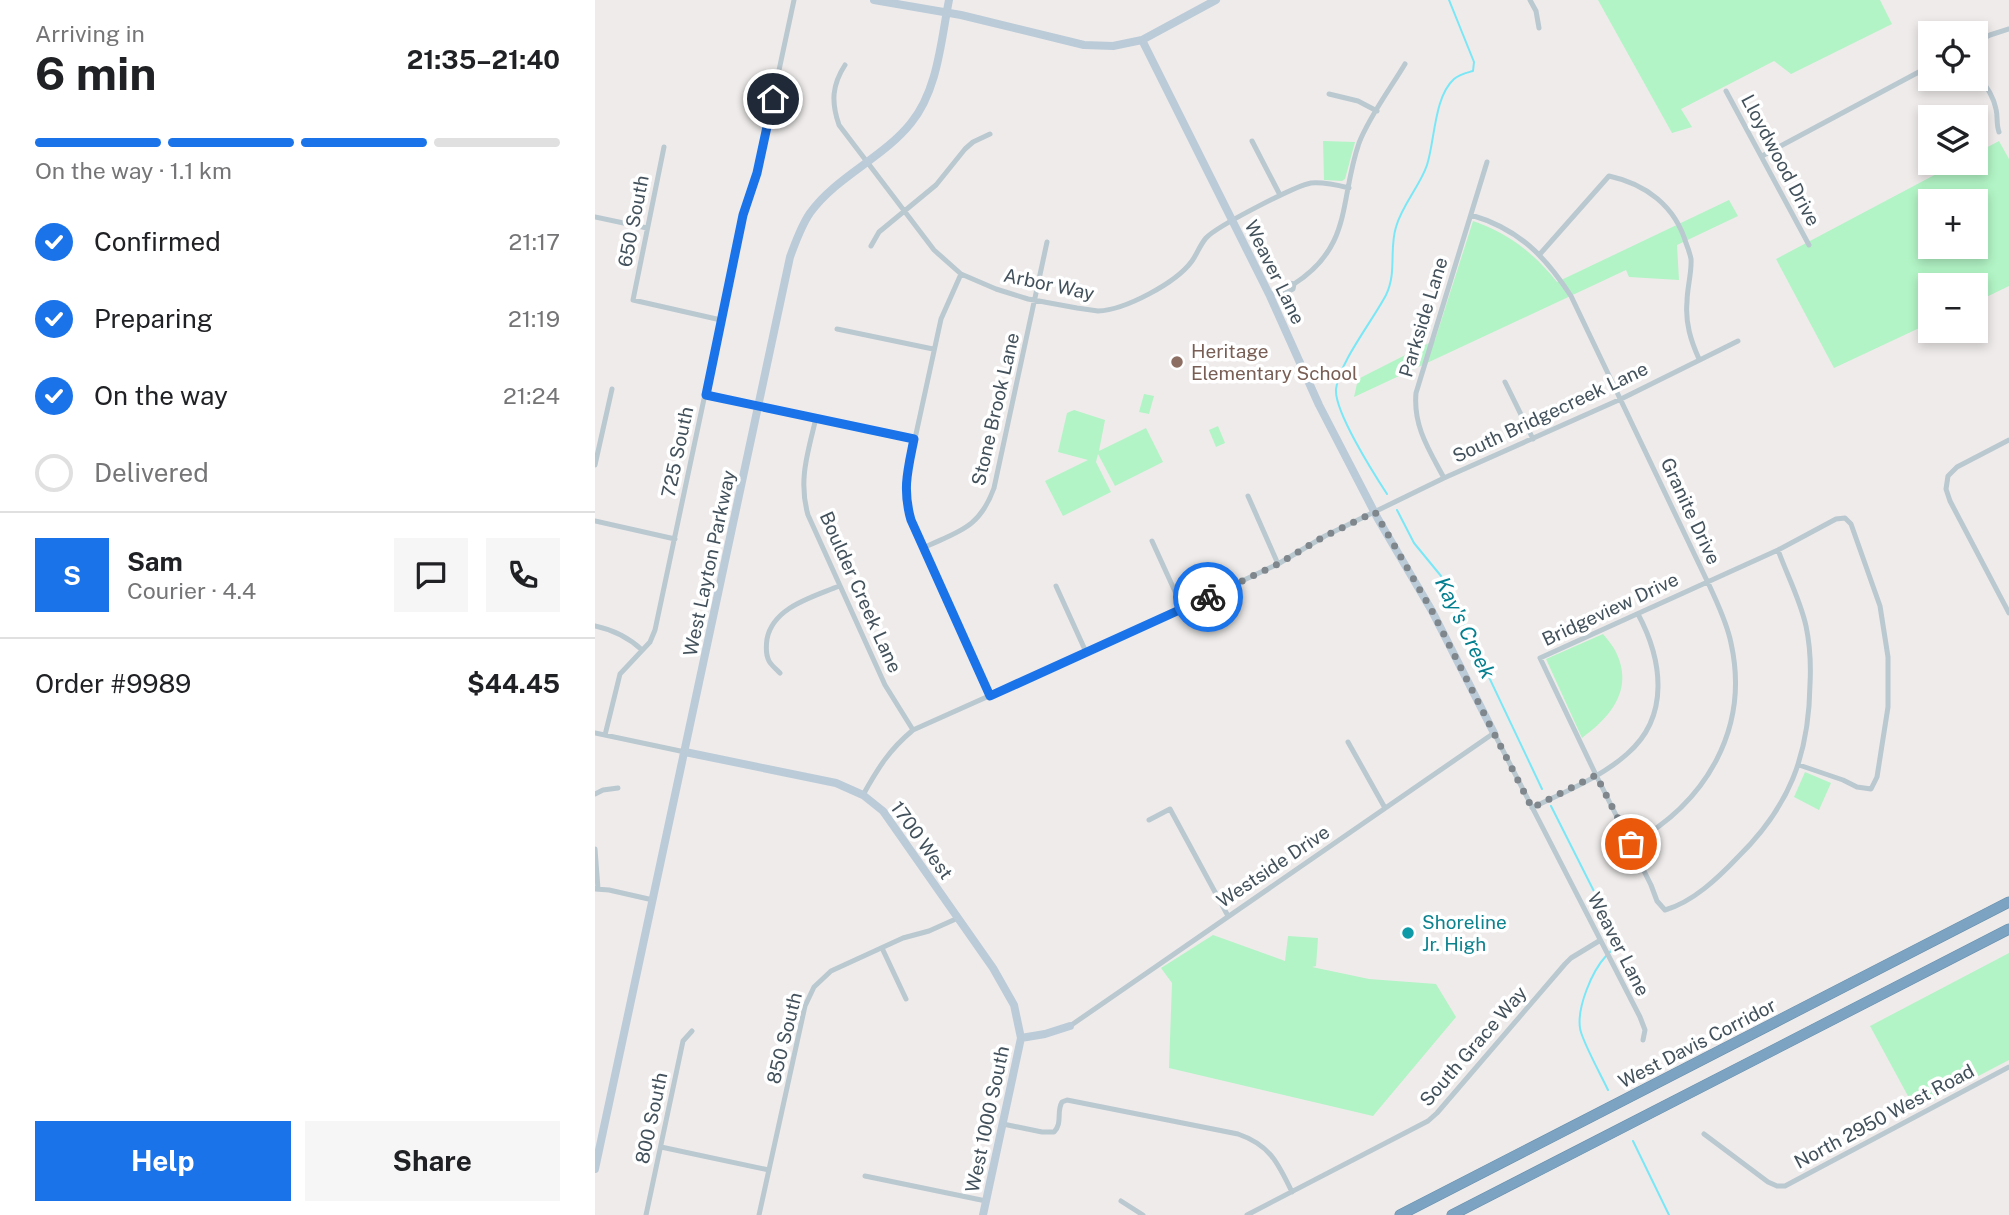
<!DOCTYPE html>
<html lang="en">
<head>
<meta charset="utf-8">
<style>
	body { margin:0; font-family:"Public Sans",sans-serif; background:#f6f6f6; color:#202124; height:100vh; display:flex; flex-direction:column; font-size:26px; white-space:nowrap }
	* { box-sizing:border-box; margin:0 }
	p { font-size:23px; color:#757577 }
	.icon { flex:none; width:38px; height:38px; fill:none; stroke:currentColor; stroke-width:2; stroke-linecap:round; stroke-linejoin:round }
	.map { position:relative; flex:1; overflow:hidden }
	.drawer { display:flex; flex-direction:column; background:#fff; width:595px }
	.drawer>* { flex:none }
	.controls { position:absolute; left:1323px; top:21px; display:grid; gap:14px }
	.controls a { display:grid; place-items:center; width:70px; height:70px; border-radius:0px; background:#fff; box-shadow:0 4px 10px #0003; font-size:35px }
	.pin { position:absolute; display:grid; place-items:center; width:60px; height:60px; color:#fff; margin:-30px; border:4px solid #fff; border-radius:50%; box-shadow:0 2px 7px #0007 }
	.courier { position:absolute; display:grid; place-items:center; width:70px; height:70px; margin:-35px; border:5px solid #1a73e8; border-radius:50%; background:#fff; color:#222; box-shadow:0 2px 9px #0007 }
	.headline em { font-style:normal; font-weight:700 }
	.headline div { display:flex; flex-direction:column-reverse }
	.headline { display:flex; align-items:center; justify-content:space-between; height:119px; padding:0 35px }
	h1 { font-size:46px; font-weight:700; line-height:52px }
	.bar { display:grid; grid-template-columns:repeat(4,1fr); gap:10px 7px; align-content:center; height:84px; padding:0 35px }
	.bar i { height:9px; border-radius:5px; background:#e0e0e0 }
	.bar .selected { background:#1a73e8 }
	.bar p { grid-column:span 4 }
	.line { display:flex; align-items:center; gap:18px; padding:0 35px; border-top:2px solid #e0e0e0 }
	.line div { flex:1 }
	.round { display:grid; place-items:center; flex:none; width:74px; height:74px; border-radius:0px; background:#f6f6f6 }
	ol { padding:0 35px; list-style:none }
	li { display:flex; align-items:center; gap:21px; height:77px }
	li p { margin-inline-start:auto }
	li .icon { padding:7px; border-radius:50%; background:#1a73e8; color:#fff; stroke-width:4 }
	li:last-child { color:#757577 }
	li i { width:38px; height:38px; border:4px solid #e0e0e0; border-radius:50% }
	.button { display:flex; gap:14px; margin-top:auto; padding:14px 35px }
	.button a { flex:1; height:80px; border-radius:0px; background:#1a73e8; color:#fff; font-size:28px; font-weight:700; line-height:80px; text-align:center }
	.button a+a { background:#f6f6f6; color:#202124 }
	main { display:flex; flex:1; min-height:0 }
	.map>svg:first-child { display:block }
	.green { fill:#b2f4c5; fill-rule:evenodd }
	.lines { fill:none; stroke-linecap:round; stroke-linejoin:round }
	.stream { stroke:#79e7f6; stroke-width:2 }
	.highway-casing { stroke:#678fad; stroke-width:11 }
	.street { stroke:#bac8d0; stroke-width:5 }
	.secondary { stroke:#bbcbd8; stroke-width:8 }
	.highway { stroke:#7ca4c2; stroke-width:10 }
	.done { stroke:#7f878d; stroke-width:7; stroke-dasharray:0 12.6 }
	.route { stroke:#1a73e8; stroke-width:9 }
	.education-dot { fill:#8d6e63; stroke:#fff; stroke-width:2.5 }
	.culture-dot { fill:#0f9aa8; stroke:#fff; stroke-width:2.5 }
	.labels { text-anchor:middle; stroke-width:7; stroke-linejoin:round; paint-order:stroke }
	.street-label { font-size:19px; fill:#42515b; stroke:#fff }
	.education-label { font-size:19px; fill:#785e54; stroke:#fff; text-anchor:start }
	.culture-label { font-size:19px; fill:#0d838f; stroke:#fff; text-anchor:start }
	.water-label { font-size:21px; font-style:italic; fill:#037f8f; stroke:#fff }
</style>
</head>
<body>
<main>
<section class="drawer">
<div class="headline"><div><h1>6 min</h1><p>Arriving in</p></div><em>21:35–21:40</em></div>
<div class="bar"><i class="selected"></i><i class="selected"></i><i class="selected"></i><i></i><p>On the way · 1.1 km</p></div>
<ol>
<li><svg class="icon" aria-label="check" viewBox="0 0 24 24"><path d="M5 12l5 5 9-10"/></svg>Confirmed<p>21:17</p></li>
<li><svg class="icon" aria-label="check" viewBox="0 0 24 24"><path d="M5 12l5 5 9-10"/></svg>Preparing<p>21:19</p></li>
<li><svg class="icon" aria-label="check" viewBox="0 0 24 24"><path d="M5 12l5 5 9-10"/></svg>On the way<p>21:24</p></li>
<li><i></i>Delivered</li>
</ol>
<div class="line" style="height:126px"><b class="round" style="background:#1a73e8;color:#fff">S</b><div><b>Sam</b><p>Courier · 4.4</p></div><a class="round"><svg class="icon" aria-label="chat" viewBox="0 0 24 24"><path d="M4 5h16v11H9l-5 4z"/></svg></a><a class="round"><svg class="icon" aria-label="phone" viewBox="0 0 24 24"><path d="M5 4h4l2 5-3 2q2 4 5 5l2-3 5 2v4C11 20 4 13 5 4z"/></svg></a></div>
<div class="line" style="height:91px"><div>Order #9989</div><b>$44.45</b></div>
<div class="button"><a>Help</a><a>Share</a></div>
</section>
<div class="map">
<svg width="1414" height="1215" viewBox="0 0 1414 1215">
	<rect width="100%" height="100%" fill="#efebeb"/>
	<!-- green -->
	<path class="green" d="M1003 0H1285L1297 24 1196 74 1179 61 1086 109 1097 127 1077 133Z
		M728 141 760 142 750 179 747 181 729 180Z
		M1404 141 1414 159V286L1381 302V285H1335V323L1239 368 1181 259 1362 163H1381V153ZM1335 201H1381V247H1335Z
		M1134 200 1143 216 1082 245 1084 280 1034 277 1031 270 759 397 763 379 840 340 878 221C913 233 939 253 962 282Z
		M549 394 559 396 554 414 544 412Z
		M479 410 510 420 504 451 551 428 568 462 520 486 503 454 501 462 516 492 468 516 450 481 493 460 463 452 472 413Z
		M623 426 630 443 621 447 614 430Z
		M1008 634C1013 640 1018 646 1021 652 1039 689 1016 717 987 738L951 659Z
		M1210 772 1236 783 1224 810 1199 797Z
		M618 935 690 961 693 936 723 938 721 966 717 967 774 979 841 984 861 1017 778 1116 574 1068 577 983 566 968Z
		M1414 953V1060L1320 1109 1275 1026Z"/>
	<g class="lines">
		<!-- stream -->
		<path class="stream" d="M792 494C779 474 739 411 741 389 744 363 778 320 791 295 802 273 794 249 801 227 807 205 825 186 832 165 840 140 839 97 859 79 865 74 871 73 878 71L879 62 854 0
			M802 510 819 543 846 576 947 789
			M956 806 1019 931 1021 942 1015 952
			M1011 956C997 971 982 1007 985 1028 986 1039 1007 1077 1013 1090
			M1038 1141 1074 1215"/>
		<defs>
			<path id="highway" d="M805 1215 1414 902
				M857 1215 1414 929"/>
		</defs>
		<!-- highway casing -->
		<use href="#highway" class="highway-casing"/>
		<!-- street -->
		<path class="street" d="M935 0 941 11 944 28
			M1381 42 1395 35 1414 29
			M250 65C237 85 236 102 244 125L339 250 366 274 401 289 433 299 482 308 503 311C530 310 581 283 597 261 602 254 605 245 611 238 622 226 700 186 716 183 728 182 742 185 754 188
			M1381 72C1389 84 1398 94 1401 109 1403 117 1401 124 1404 132
			M1131 91 1214 245
			M734 94 763 101 782 111
			M657 141 685 195
			M69 147 38 300 126 320
			M1167 156 1335 66
			M876 215C924 229 950 256 976 296L1115 587C1123 605 1132 623 1136 643 1155 729 1111 803 1036 844
			M0 217 52 228
			M276 246 284 232 341 185 370 149 378 142 395 134
			M945 254 1014 176C1051 184 1080 206 1091 243 1093 248 1095 254 1096 259 1097 272 1092 288 1092 302 1090 323 1096 341 1104 359
			M366 274 346 319 311 480V503L316 520 395 696
			M683 292 690 293 698 289 699 284C758 246 744 201 764 143 774 117 795 89 810 64
			M675 296 694 283 699 284
			M242 329 338 349
			M910 382 938 439
			M111 395 319 439
			M221 418C213 452 203 480 213 515L290 685 318 730
			M1414 440 1362 467 1353 476 1351 489 1355 501 1414 613
			M0 465 17 389
			M849 478C834 450 818 426 821 393L892 162
			M653 496 683 564
			M0 521 80 539
			M557 541 588 609
			M328 548C364 531 384 529 399 488L452 242
			M1183 550C1192 575 1205 599 1211 626 1215 645 1216 665 1215 684 1214 756 1194 807 1143 857 1123 878 1098 902 1070 910L1062 901 1056 885 1001 775 945 658 1183 550 1241 519 1250 518 1256 524 1285 606 1293 657V707L1282 777 1276 789 1262 787 1248 780 1204 765
			M461 586 491 652
			M0 626C19 630 33 637 47 650
			M185 673C182 670 176 665 174 661 171 655 171 646 172 639 178 607 218 597 244 586
			M0 733 90 752
			M10 735 25 674 55 642 60 630 148 215 162 173 199 0
			M753 742 790 808
			M0 794 8 790 23 788
			M268 795C283 768 294 750 318 730L588 609 683 564 730 536 849 478 1026 399 1143 341
			M937 808C969 792 1005 778 1032 754 1076 716 1067 659 1043 614
			M554 820 575 809 633 916
			M0 849 3 889
			M0 889 14 890 58 900
			M287 948 311 999
			M475 1026 899 733 1045 1017 1050 1030 1048 1040
			M408 1124 447 1132H459C468 1123 461 1112 467 1102L472 1100 643 1134C675 1145 683 1163 697 1192
			M1109 1134 1173 1182 1182 1186H1190L1414 1067
			M66 1147 174 1170
			M270 1176 391 1201
			M526 1201 548 1215
			M51 1215 88 1041 97 1031
			M164 1215 210 1006 219 987 236 971 308 938 334 931 363 918
			M652 1215 833 1121 842 1113 970 964 976 958 1004 941"/>
		<!-- secondary -->
		<path class="secondary" d="M279 0 366 15 489 45 518 46 547 40 621 0
			M547 40 675 296 724 405 783 519 837 611 899 733
			M90 752 241 783 268 795 288 811 398 968 419 1005 426 1038 388 1215
			M426 1038 450 1034 475 1026
			M0 1169 195 257C201 241 206 226 215 213 242 176 288 158 316 123 343 90 346 40 354 0"/>
		<!-- highway -->
		<use href="#highway" class="highway"/>
	</g>
	<g class="lines">
		<!-- done -->
		<path class="done" d="M613 597 683 564 730 536 780 512 837 611 937 808 1001 775 1036 844"/>
		<!-- route -->
		<path class="route" d="M178 99 162 173 148 215 111 395 319 439C313 469 307 489 316 520L395 696 613 597"/>
	</g>
	<!-- markers -->
	<circle class="education-dot" cx="582" cy="362" r="7"/>
	<circle class="culture-dot" cx="813" cy="933" r="7"/>
	<g class="labels">
		<!-- street labels -->
		<g class="street-label">
			<text transform="translate(1186 160) rotate(62)" y="7">Lloydwood Drive</text>
			<text transform="translate(38 221) rotate(-79)" y="7">650 South</text>
			<text transform="translate(680 272) rotate(64)" y="7">Weaver Lane</text>
			<text transform="translate(454 284) rotate(12)" y="7">Arbor Way</text>
			<text transform="translate(828 317) rotate(-73)" y="7">Parkside Lane</text>
			<text transform="translate(400 409) rotate(-77)" y="7">Stone Brook Lane</text>
			<text transform="translate(955 412) rotate(-25)" y="7">South Bridgecreek Lane</text>
			<text transform="translate(82 452) rotate(-78)" y="7">725 South</text>
			<text transform="translate(1096 511) rotate(65)" y="7">Granite Drive</text>
			<text transform="translate(114 563) rotate(-78)" y="7">West Layton Parkway</text>
			<text transform="translate(266 592) rotate(66)" y="7">Boulder Creek Lane</text>
			<text transform="translate(1015 609) rotate(-25)" y="7">Bridgeview Drive</text>
			<text transform="translate(327 840) rotate(54)" y="7">1700 West</text>
			<text transform="translate(678 866) rotate(-34)" y="7">Westside Drive</text>
			<text transform="translate(1024 944) rotate(63)" y="7">Weaver Lane</text>
			<text transform="translate(189 1038) rotate(-76)" y="7">850 South</text>
			<text transform="translate(1102 1043) rotate(-27)" y="7">West Davis Corridor</text>
			<text transform="translate(878 1046) rotate(-49)" y="7">South Grace Way</text>
			<text transform="translate(1289 1116) rotate(-28)" y="7">North 2950 West Road</text>
			<text transform="translate(56 1118) rotate(-78)" y="7">800 South</text>
			<text transform="translate(392 1119) rotate(-78)" y="7">West 1000 South</text>
		</g>
		<!-- education labels -->
		<g class="education-label">
			<text x="596" y="358">Heritage<tspan x="596" dy="22">Elementary School</tspan></text>
		</g>
		<!-- culture labels -->
		<g class="culture-label">
			<text x="827" y="929">Shoreline<tspan x="827" dy="22">Jr. High</tspan></text>
		</g>
		<!-- water labels -->
		<g class="water-label">
			<text transform="translate(870 628) rotate(64)" y="7">Kay's Creek</text>
		</g>
	</g>
</svg>
<div class="controls">
<a><svg class="icon" aria-label="locate" viewBox="0 0 24 24"><circle cx="12" cy="12" r="6"/><path d="M12 2v4M12 18v4M2 12h4M18 12h4"/></svg></a>
<a><svg class="icon" aria-label="layers" viewBox="0 0 24 24"><path d="M12 4l9 5-9 5-9-5zM3 14l9 5 9-5"/></svg></a>
<a>+</a>
<a>−</a>
</div>
<div class="pin" style="left:1036px;top:844px;background:#ea580c"><svg class="icon" aria-label="bag" viewBox="0 0 24 24"><path d="M5 8h14l-1 12H6zM9 8a3 3 0 0 1 6 0"/></svg></div>
<div class="pin" style="left:178px;top:99px;background:#1f2937"><svg class="icon" aria-label="home" viewBox="0 0 24 24"><path d="M3 11l9-7 9 7M6 9v11h12V9"/></svg></div>
<div class="courier" style="left:613px;top:597px"><svg class="icon" aria-label="bike" viewBox="0 0 24 24"><circle cx="6" cy="16" r="4"/><circle cx="18" cy="16" r="4"/><path d="M6 16l4-8h5l3 8M10 8l3 8H6M13 5h3"/></svg></div>
</div>
</main>
</body>
</html>
